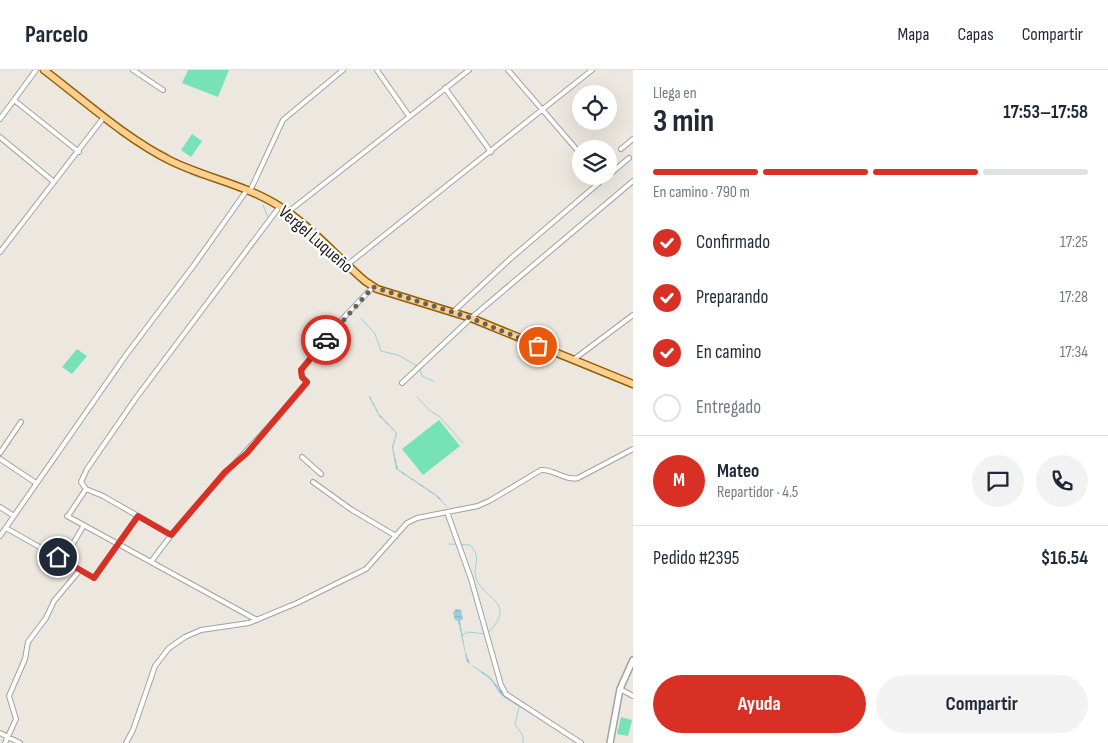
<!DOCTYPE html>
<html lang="es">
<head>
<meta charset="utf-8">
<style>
	body { margin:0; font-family:"Sofia Sans Condensed",sans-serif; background:#f2f2f3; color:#1f2937; height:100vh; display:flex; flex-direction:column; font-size:19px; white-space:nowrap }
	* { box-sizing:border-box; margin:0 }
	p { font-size:16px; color:#747a83 }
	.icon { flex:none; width:28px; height:28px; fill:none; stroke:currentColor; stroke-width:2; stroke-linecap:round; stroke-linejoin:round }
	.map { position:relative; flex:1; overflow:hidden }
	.details { display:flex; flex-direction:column; background:#fff; width:475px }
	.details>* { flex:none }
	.tools { position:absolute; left:572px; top:15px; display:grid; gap:10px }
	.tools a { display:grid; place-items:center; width:45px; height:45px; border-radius:50%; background:#fff; box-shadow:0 5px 20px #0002; font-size:25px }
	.pin { position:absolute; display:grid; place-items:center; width:42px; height:42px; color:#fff; margin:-21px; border:2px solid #fff; border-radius:50%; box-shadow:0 1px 5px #0007 }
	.courier { position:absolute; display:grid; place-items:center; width:50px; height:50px; margin:-25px; border:4px solid #d93025; border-radius:50%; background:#fff; color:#222; box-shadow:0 1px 6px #0007 }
	.headline em { font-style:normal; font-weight:700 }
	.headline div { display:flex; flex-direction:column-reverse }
	.headline { display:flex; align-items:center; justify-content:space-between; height:85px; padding:0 20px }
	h1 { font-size:32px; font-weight:700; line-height:38px }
	.bar { display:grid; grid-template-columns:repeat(4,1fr); gap:8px 5px; align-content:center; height:60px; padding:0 20px }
	.bar i { height:6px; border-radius:4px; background:#e0e1e3 }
	.bar .active { background:#d93025 }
	.bar p { grid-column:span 4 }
	.line { display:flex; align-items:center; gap:12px; padding:0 20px; border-top:1px solid #e0e1e3 }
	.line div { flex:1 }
	.round { display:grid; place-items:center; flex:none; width:52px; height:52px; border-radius:26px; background:#f2f2f3 }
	ol { padding:0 20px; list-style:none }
	li { display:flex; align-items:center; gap:15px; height:55px }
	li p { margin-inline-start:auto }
	li .icon { padding:5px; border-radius:50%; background:#d93025; color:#fff; stroke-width:4 }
	li:last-child { color:#747a83 }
	li i { width:28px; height:28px; border:2px solid #e0e1e3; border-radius:50% }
	.cta { display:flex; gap:10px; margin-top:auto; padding:10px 20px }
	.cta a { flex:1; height:58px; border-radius:30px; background:#d93025; color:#fff; font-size:20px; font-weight:700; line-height:58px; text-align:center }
	.cta a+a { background:#f2f2f3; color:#1f2937 }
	header { display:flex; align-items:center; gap:30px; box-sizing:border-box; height:70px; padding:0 25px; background:#fff; border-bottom:1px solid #e0e1e3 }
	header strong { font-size:24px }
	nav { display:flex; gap:28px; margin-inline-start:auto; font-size:18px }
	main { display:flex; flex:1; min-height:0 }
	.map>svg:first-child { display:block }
	.pitch { fill:#77e2b8 }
	.water { fill:url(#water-rules) }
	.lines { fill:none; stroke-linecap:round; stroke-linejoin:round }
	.stream { stroke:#9ccfde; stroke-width:1 }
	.minor-casing { stroke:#a2a2a2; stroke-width:6 }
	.tertiary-casing { stroke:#a2a2a2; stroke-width:8 }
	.primary-casing { stroke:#916000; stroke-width:9 }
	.minor { stroke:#fff; stroke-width:4 }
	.tertiary { stroke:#fff; stroke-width:5 }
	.primary { stroke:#ffcf92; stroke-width:6 }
	.done { stroke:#646360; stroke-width:5; stroke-dasharray:0 9 }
	.route { stroke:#d93025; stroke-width:6 }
	.labels { text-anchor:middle; stroke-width:4.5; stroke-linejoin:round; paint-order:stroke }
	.street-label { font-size:18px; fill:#1b1b1b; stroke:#fff }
</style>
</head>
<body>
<header>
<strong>Parcelo</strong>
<nav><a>Mapa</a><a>Capas</a><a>Compartir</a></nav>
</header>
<main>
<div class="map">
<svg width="633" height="673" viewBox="0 0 633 673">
	<defs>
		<pattern id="water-rules" width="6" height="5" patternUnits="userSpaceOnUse" patternTransform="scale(1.25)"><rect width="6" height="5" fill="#9ccfde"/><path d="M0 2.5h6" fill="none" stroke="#86b1be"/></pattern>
	</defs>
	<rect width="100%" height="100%" fill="#ede8df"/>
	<!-- pitch -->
	<path class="pitch" d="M188 0H229L218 27 182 13Z
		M192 64 202 71 191 87 181 80Z
		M77 279 87 286 72 304 62 297Z
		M439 350 460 376 423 405 402 379Z
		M621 647 632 650 628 666 617 664Z"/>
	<!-- water -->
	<path class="water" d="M368 325 371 328 379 344 397 363 393 378 398 399 438 426 449 439 436 426 396 399 392 377 396 363 379 346Z
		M456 539 461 540 463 549 460 551 465 580 470 594 489 606 508 629 579 673 508 630 501 625 490 609 467 592 458 551 455 550 453 543Z"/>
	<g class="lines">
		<!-- stream -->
		<path class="stream" d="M129 70 143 78
			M160 80 168 84
			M190 104 200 108
			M263 135 268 147
			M361 248 375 264 381 281 398 285 417 296
			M420 300 422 306 433 311
			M417 327 430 341 439 346 463 373
			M449 474 470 475C483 488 472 496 476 508 484 530 518 532 488 563
			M462 565 468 562 485 564
			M519 637 515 654 523 666V673"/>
		<defs>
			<path id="minor" d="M133 0 163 20
				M377 0 409 46
				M508 0 578 81
				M445 18 491 82
				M14 30 79 82
				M0 49 36 0
				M0 67 54 112
				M621 79 633 69
				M609 105 629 88
				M250 121 283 50 343 0
				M288 142 469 0
				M0 182 104 47
				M347 195 592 0
				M452 243 510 189 607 106
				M573 290 633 245
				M402 313 471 248 633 111
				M0 383 21 352
				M302 387 321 404
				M0 389 36 413
				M313 412 352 440 396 466
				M0 437 14 446
				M447 442 471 509 501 615 506 624 581 673
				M67 446 257 550
				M68 446 86 419
				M6 458 94 508 138 446
				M171 465 103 426 86 419 81 412 87 399 136 328 280 136
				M0 466 126 285 194 195 247 120
				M64 489 84 455
				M151 492C198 426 256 375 307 313L302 307 301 300 346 245 373 217
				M620 619 633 626
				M0 663 20 673
				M5 673 16 649 9 626 25 589 28 572 46 548 54 531 80 500
				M126 673 133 660 155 596 169 578 185 567 201 560 249 553 297 533 366 499 407 453 417 448 478 436 491 430 541 400C554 399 565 411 578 408L633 379"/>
			<path id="tertiary" d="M610 673 620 619 633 590"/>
			<path id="primary" d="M44 0C85 31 125 68 171 91 206 108 246 115 279 136 311 156 337 187 365 211L377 219 471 248 633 314"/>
		</defs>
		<!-- minor casing -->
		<use href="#minor" class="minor-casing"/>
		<!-- tertiary casing -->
		<use href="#tertiary" class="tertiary-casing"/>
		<!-- primary casing -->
		<use href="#primary" class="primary-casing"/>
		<!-- minor -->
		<use href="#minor" class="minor"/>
		<!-- tertiary -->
		<use href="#tertiary" class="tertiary"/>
		<!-- primary -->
		<use href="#primary" class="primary"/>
	</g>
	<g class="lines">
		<!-- done -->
		<path class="done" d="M326 270 373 217 471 248 538 276"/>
		<!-- route -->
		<path class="route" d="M58 487 94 508 138 446 171 465 225 402 247 383 307 312 302 307 301 300 326 270"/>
	</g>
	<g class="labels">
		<!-- street labels -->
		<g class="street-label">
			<text transform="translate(316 169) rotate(41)" y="6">Vergel Luqueño</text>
		</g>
	</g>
</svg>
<div class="tools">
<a><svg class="icon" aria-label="locate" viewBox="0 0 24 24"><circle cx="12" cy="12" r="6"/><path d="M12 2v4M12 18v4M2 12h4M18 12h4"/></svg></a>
<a><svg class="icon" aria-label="layers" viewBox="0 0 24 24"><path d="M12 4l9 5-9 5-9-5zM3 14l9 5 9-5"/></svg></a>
</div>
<div class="pin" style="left:538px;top:276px;background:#ea580c"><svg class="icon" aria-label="bag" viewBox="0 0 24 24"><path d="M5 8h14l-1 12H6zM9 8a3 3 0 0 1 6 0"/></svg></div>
<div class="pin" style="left:58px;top:487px;background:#1f2937"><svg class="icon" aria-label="home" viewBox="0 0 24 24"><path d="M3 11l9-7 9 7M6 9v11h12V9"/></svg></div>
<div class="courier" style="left:326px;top:270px"><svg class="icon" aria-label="car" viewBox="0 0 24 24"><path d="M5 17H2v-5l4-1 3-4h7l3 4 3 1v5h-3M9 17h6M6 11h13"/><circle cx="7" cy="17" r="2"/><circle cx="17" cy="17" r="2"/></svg></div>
</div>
<section class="details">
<div class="headline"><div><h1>3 min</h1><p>Llega en</p></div><em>17:53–17:58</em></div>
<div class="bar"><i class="active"></i><i class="active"></i><i class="active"></i><i></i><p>En camino · 790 m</p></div>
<ol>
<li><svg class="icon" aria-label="check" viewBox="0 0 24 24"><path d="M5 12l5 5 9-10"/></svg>Confirmado<p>17:25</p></li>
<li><svg class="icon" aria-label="check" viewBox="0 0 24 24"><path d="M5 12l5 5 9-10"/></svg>Preparando<p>17:28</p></li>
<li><svg class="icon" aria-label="check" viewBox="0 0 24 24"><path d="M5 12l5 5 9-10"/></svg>En camino<p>17:34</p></li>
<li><i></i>Entregado</li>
</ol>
<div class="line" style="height:90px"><b class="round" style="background:#d93025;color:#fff">M</b><div><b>Mateo</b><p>Repartidor · 4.5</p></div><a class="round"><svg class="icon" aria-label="chat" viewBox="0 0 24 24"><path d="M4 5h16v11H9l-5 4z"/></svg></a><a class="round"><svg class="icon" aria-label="phone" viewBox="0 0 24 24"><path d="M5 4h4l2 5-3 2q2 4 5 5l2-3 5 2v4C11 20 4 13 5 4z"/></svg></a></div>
<div class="line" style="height:65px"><div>Pedido #2395</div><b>$16.54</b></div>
<div class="cta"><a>Ayuda</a><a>Compartir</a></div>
</section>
</main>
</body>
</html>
